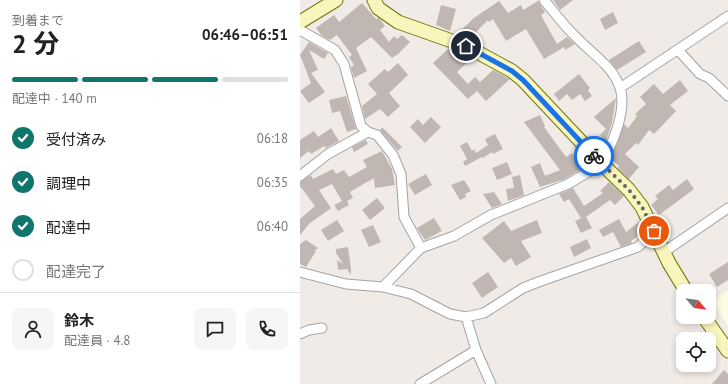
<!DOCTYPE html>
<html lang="ja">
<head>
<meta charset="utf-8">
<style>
	body { margin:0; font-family:"PT Sans","Noto Sans JP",sans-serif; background:#f6f6f6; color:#222; height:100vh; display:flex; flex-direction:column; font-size:15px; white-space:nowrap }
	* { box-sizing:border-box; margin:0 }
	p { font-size:13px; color:#767676 }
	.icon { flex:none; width:22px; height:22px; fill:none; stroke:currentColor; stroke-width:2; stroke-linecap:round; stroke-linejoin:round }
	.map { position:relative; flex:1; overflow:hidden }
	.side { display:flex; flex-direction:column; background:#fff; width:300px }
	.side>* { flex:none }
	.needle { width:26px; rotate:118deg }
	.fabs { position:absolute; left:376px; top:284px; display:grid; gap:8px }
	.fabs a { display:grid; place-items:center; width:40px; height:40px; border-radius:8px; background:#fff; box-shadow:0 2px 6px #0003; font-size:20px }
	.pin { position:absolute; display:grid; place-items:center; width:34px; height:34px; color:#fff; margin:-17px; border:2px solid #fff; border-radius:50%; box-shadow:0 1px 4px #0007 }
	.courier { position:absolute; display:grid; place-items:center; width:40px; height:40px; margin:-20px; border:3px solid #1a73e8; border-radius:50%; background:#fff; color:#222; box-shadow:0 1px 5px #0007 }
	.summary em { font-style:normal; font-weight:700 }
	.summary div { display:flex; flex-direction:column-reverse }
	.summary { display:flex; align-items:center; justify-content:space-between; height:68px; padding:0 12px }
	h1 { font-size:26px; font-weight:700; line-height:30px }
	.bar { display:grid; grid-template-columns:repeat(4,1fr); gap:6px 4px; align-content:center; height:48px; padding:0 12px }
	.bar i { height:5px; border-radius:3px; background:#e0e0e0 }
	.bar .selected { background:#0f766e }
	.bar p { grid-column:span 4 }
	.line { display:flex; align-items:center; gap:10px; padding:0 12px; border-top:1px solid #e0e0e0 }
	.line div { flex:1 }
	.round { display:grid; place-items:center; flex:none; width:42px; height:42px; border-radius:8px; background:#f6f6f6 }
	ol { padding:0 12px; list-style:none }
	li { display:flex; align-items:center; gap:12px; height:44px }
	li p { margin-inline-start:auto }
	li .icon { padding:4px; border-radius:50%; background:#0f766e; color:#fff; stroke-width:4 }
	li:last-child { color:#767676 }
	li i { width:22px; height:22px; border:2px solid #e0e0e0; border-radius:50% }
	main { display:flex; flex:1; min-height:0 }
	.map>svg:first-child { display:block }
	.education { fill:#fefce0 }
	.building { fill:#c0b7b2 }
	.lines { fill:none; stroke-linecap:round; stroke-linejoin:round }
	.minor-casing { stroke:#a3a3a3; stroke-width:11 }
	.secondary-casing { stroke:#717408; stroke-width:15 }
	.minor { stroke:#fff; stroke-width:9 }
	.secondary { stroke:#f8f6bc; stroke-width:13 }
	.done { stroke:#686665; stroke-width:4; stroke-dasharray:0 7.2 }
	.route { stroke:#1a73e8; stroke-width:5 }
</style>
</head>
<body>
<main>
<section class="side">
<div class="summary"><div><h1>2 分</h1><p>到着まで</p></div><em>06:46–06:51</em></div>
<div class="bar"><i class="selected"></i><i class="selected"></i><i class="selected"></i><i></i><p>配達中 · 140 m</p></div>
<ol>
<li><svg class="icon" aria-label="check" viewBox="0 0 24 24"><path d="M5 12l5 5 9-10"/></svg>受付済み<p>06:18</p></li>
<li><svg class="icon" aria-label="check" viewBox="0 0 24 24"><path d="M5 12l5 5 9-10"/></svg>調理中<p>06:35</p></li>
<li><svg class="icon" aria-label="check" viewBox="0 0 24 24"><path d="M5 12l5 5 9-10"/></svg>配達中<p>06:40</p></li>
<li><i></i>配達完了</li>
</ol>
<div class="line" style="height:72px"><a class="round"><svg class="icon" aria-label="person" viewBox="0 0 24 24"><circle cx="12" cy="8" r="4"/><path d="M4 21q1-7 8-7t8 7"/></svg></a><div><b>鈴木</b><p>配達員 · 4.8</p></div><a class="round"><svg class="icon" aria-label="chat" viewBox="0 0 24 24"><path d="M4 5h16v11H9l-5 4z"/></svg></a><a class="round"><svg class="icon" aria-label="phone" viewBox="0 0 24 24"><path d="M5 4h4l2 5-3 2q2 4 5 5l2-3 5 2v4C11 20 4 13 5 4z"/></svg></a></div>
</section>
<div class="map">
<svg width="428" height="384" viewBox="0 0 428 384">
	<rect width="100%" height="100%" fill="#f0ebe6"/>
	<!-- education -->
	<path class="education" d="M428 290V326L412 301Z"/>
	<!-- building -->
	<path class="building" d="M253 0H273L260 10Z
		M199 1 208 13 221 5 223 10 238 1 245 12 241 15 257 44 267 37 275 44 265 50 264 47 244 59 226 29 206 41 193 19 189 22 188 20 169 39 157 34 174 18Z
		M62 3 76 19 79 18 85 26 80 30 89 42 94 36 97 39 102 35 110 42 98 54 92 58 71 37 56 48 67 71 54 78 51 67 54 65 49 57 52 55 37 35 30 40 22 36 16 28 34 15 39 22Z
		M141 5 156 9 150 31 136 25Z
		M313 12 318 23 305 30 300 19Z
		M339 41 346 52 317 70 309 60Z
		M9 42 28 53 24 59 9 50 18 70 11 73 25 92 9 103 0 91 11 83 0 55Z
		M149 48 165 55 170 60 157 72 168 84 175 77 180 82 193 70 210 79 186 101 177 91 168 99 133 63Z
		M98 63 108 75 89 93 100 106 88 117 80 109 65 119 62 106 77 94 68 84 85 69 88 72Z
		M279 74 290 88 288 90 292 96 285 101 280 94 272 100 267 94 259 101 254 94Z
		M380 80 388 91 370 105 376 111 354 134 349 130 338 145 336 143 325 154 339 167 329 179 318 168 319 166 310 158 324 124 328 128 337 116 335 114 346 104 340 97 354 84 363 94Z
		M46 96 56 129 47 132 40 111 32 113 29 100Z
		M316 98 312 123 306 141 300 135 306 129 294 117Z
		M240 115 245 126 244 127 266 157 272 153 278 162 284 156 290 163 265 179 240 187 231 167 240 163 245 176 260 170 224 122Z
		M131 117 141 127 125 143 110 127 118 119 123 125Z
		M82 127 102 147 98 151 80 130Z
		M31 128 39 141 26 148 24 146 11 154 9 151 0 158V140L14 131 18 137Z
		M195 134 203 149 193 154 192 152 183 158 182 157 165 166 163 162 167 159 160 146 167 142 172 151 174 149 176 153 188 145 185 139Z
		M66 140 68 144 54 152 52 147Z
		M82 151 92 169 95 185 75 188 74 178 50 192 53 198 47 201 49 205 38 211 34 205 42 201 32 184 19 190 31 208 9 224 0 235V219L15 206 0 186V182L11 175 13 179 33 169 36 174 44 170 49 177 67 167 63 160Z
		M207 162 212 174 197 180 192 168Z
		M126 174 132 185 115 195 108 184Z
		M220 175 224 195 208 201 206 189 214 188 212 177Z
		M387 179 394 189 359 215 351 205 358 199 355 196 369 185 373 190Z
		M164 180 171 191 165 194 166 197 160 200 151 185Z
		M309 182 324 196 315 205 310 200 286 217 292 228 281 233 275 221 281 218 269 199 264 202 259 194 273 188 284 206 303 193 300 191Z
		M194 192 202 204 192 208 183 194Z
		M77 198 85 208 70 220 62 210Z
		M134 218 142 231 125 240 117 228Z
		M319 219 326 232 340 221 345 231 331 241 332 243 321 247 313 232 303 237 299 230Z
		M37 220 44 231 28 241 21 230Z
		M237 220 242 233 221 241 231 257 216 266 211 258 204 263 182 238 204 221 211 231Z
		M73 225 81 242 69 247 61 230Z
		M287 239 291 248 274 257 270 247Z
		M6 240 18 248 14 251H16L6 267 0 264V244Z
		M48 247 51 269V275L47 269 38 270 37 260 43 264 36 253V249Z
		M428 262V280L417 287 409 274Z
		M188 272 198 287 182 298 172 283Z
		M424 370 428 374V384H412Z"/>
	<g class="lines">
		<defs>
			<path id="minor" d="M244 0C254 12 264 26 276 37 290 52 311 65 319 85 328 106 314 145 300 162
				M0 30 35 50 44 64 61 126 68 132 77 135 93 155 101 174 104 217 121 248
				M378 50 400 74 409 78 428 96
				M320 88 428 16
				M0 176 28 154 68 132
				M364 252 428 208
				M0 272 46 284 83 287 111 294 150 314 166 317 184 313 223 288 241 281 338 247 354 231
				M83 287 121 248 154 236 191 215 268 184 302 164
				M166 317 176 350 191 384
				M0 334 9 330 22 328
				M120 384 176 350"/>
			<path id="secondary" d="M74 0 78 8 98 22 166 46 212 71 223 80 302 164 329 190 342 207 369 263 386 291
				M0 22 36 0
				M404 317 428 351"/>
		</defs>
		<!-- minor casing -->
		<use href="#minor" class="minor-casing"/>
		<!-- secondary casing -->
		<use href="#secondary" class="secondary-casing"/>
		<!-- minor -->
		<use href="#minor" class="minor"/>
		<!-- secondary -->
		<use href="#secondary" class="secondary"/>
	</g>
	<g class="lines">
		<!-- done -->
		<path class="done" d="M294 156 329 190 342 207 354 231"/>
		<!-- route -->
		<path class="route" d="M166 46 212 71 223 80 294 156"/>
	</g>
</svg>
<div class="fabs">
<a><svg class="needle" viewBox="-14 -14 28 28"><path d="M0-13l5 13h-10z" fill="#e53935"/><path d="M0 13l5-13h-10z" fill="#767676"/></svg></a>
<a><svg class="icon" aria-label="locate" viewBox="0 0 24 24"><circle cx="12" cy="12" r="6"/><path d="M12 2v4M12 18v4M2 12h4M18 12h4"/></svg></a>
</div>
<div class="pin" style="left:354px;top:231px;background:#ea580c"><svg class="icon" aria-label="bag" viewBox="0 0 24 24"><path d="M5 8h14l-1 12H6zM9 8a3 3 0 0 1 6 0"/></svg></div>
<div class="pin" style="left:166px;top:46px;background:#1f2937"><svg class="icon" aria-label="home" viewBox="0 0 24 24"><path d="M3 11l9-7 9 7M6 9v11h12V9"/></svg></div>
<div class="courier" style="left:294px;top:156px"><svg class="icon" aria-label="bike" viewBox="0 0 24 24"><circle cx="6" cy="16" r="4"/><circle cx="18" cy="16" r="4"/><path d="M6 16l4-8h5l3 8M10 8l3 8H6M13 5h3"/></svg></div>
</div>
</main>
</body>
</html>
